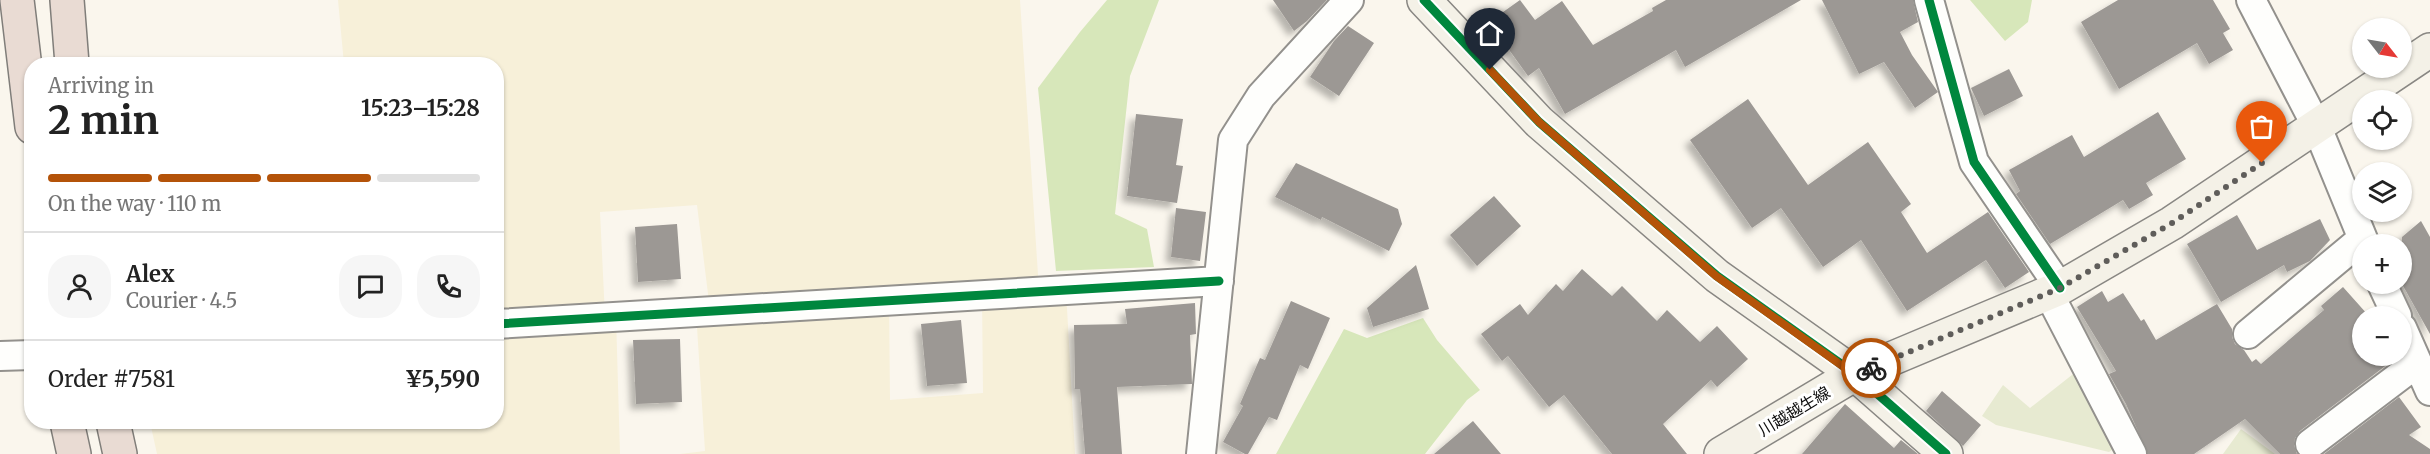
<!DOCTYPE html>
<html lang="en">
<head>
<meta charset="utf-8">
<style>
	body { margin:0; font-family:Merriweather,"Noto Sans JP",serif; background:#f6f6f6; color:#222; height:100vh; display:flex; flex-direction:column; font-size:22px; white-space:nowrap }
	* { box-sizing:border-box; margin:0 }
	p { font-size:20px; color:#767676 }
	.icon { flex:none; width:33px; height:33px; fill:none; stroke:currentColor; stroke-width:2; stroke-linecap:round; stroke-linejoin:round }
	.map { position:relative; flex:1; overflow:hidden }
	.drawer { position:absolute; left:24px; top:57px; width:480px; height:372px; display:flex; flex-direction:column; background:#fff; border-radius:24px; box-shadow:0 2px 4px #0004 }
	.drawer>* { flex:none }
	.needle { width:39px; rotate:121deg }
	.fabs { position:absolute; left:2352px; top:18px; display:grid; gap:12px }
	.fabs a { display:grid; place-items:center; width:60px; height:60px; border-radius:50%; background:#fff; box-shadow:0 2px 4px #0004; font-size:30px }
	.pin { position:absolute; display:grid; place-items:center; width:51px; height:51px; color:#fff; margin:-62px -26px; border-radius:50% 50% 50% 0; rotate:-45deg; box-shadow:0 0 6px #0007 }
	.pin .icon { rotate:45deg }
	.courier { position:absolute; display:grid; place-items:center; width:60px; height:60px; margin:-30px; border:4px solid #b45309; border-radius:50%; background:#fff; color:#222; box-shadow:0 2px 8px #0007 }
	.head em { font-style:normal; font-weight:700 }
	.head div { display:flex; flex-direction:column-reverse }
	.head { display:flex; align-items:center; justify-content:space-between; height:102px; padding:0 24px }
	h1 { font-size:39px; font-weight:700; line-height:45px }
	.bar { display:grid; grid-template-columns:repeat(4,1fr); gap:9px 6px; align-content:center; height:72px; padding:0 24px }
	.bar i { height:8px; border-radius:4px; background:#e0e0e0 }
	.bar .selected { background:#b45309 }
	.bar p { grid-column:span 4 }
	.line { display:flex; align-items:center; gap:15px; padding:0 24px; border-top:2px solid #e0e0e0 }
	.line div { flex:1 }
	.round { display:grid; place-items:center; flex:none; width:63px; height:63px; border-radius:24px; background:#f6f6f6 }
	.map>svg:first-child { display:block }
	.farmland { fill:#f7f0d9; fill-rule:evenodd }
	.forest { fill:#d7e7ba }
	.cemetery { fill:#e7ead1 }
	.building { fill:#9c9894; filter:url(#shadow) }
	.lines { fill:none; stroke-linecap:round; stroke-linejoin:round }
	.street-casing { stroke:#93918d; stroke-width:32 }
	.secondary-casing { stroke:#898783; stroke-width:36 }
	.highway-casing { stroke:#807e7a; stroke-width:36 }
	.street { stroke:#fefefc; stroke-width:28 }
	.secondary { stroke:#f4f1e7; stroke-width:33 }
	.highway { stroke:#e9dbd3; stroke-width:33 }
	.cycleway-casing { stroke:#fff; stroke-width:13 }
	.cycleway { stroke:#00873e; stroke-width:9 }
	.done { stroke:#5f5d5a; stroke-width:6; stroke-dasharray:0 10.8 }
	.route { stroke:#b45309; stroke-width:8 }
	.labels { text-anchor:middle; stroke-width:6; stroke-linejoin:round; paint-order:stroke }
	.street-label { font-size:16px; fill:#0b0b0b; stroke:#fff }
</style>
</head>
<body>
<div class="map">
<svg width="2430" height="454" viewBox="0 0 2430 454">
	<defs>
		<filter id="shadow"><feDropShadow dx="-5.5" dy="5.5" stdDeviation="3" flood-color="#0004"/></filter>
	</defs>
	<rect width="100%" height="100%" fill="#faf6ed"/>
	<!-- farmland -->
	<path class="farmland" d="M338 0H1020L1039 290H1066L1075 454H680L705 451 696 312 710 310 697 205 600 212 605 316H616L620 454H157L150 422H496V64H436V60L344 64ZM982 295 983 393 890 400 889 300Z"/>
	<!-- forest -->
	<path class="forest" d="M1107 0H1159L1130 76 1115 214 1147 229 1154 267 1056 271 1038 88 1080 32Z
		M1970 0H2032L2028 22 2005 41Z
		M1423 318 1437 340 1480 390 1467 400 1425 454H1276L1344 329 1367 338Z"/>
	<!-- cemetery -->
	<path class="cemetery" d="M2077 371 2115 448 2109 452 1996 425 1982 416 2003 385 2030 408Z
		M2241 429 2275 454H2223Z"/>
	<!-- building -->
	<path class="building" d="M1273 0H1327L1307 21 1294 31Z
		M1520 0 1535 20 1562 1 1593 45 1653 11 1652 8 1666 0H1801L1685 67 1676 50 1565 114 1539 68 1528 76 1489 22Z
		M1822 0H1913L1918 22 1900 32 1912 55 1938 92 1915 108 1884 62 1859 74Z
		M2118 0H2213L2230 29 2223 33 2233 50 2209 64 2197 43 2119 89 2081 22Z
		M1348 26 1374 43 1339 96 1310 77 1334 41Z
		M2009 69 2023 96 1984 116 1971 88Z
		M1748 99 1808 185 1868 142 1911 204 1901 212 1927 253 1988 212 2029 272 2005 288 1986 260 1907 311 1861 240 1823 267 1781 208 1752 228 1690 140Z
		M2158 112 2186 159 2146 183 2153 195 2129 209 2123 200 2050 244 2016 194 2020 191 2009 170 2072 135 2084 157Z
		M1136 114 1183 119 1176 165 1183 166 1177 203 1127 196Z
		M1296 163 1398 209 1402 224 1389 251 1322 217 1321 220 1275 197Z
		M1494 196 1521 226 1477 266 1450 235Z
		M1176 208 1206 212 1200 261 1171 257Z
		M2237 215 2257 250 2320 219 2330 240 2310 261 2287 272 2284 265 2221 302 2187 244Z
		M2421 221 2430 237V334L2402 284V237Z
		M677 224 681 279 638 282 635 227Z
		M1416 265 1429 309 1373 327 1367 308Z
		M1582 269 1612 296 1622 286 1657 321 1667 310 1700 342 1717 326 1748 359 1717 387 1711 380 1663 424 1687 454H1612L1564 395 1549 407 1508 356 1502 361 1481 334 1520 304 1528 315 1556 284 1563 291Z
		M2343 287 2368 315 2362 316V356H2396L2397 357 2300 431 2295 438 2294 445 2297 454H2280L2245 419 2194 454H2148L2126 404 2109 374 2116 371 2077 307 2102 291 2108 302 2123 293 2141 321 2144 319 2156 340 2217 304 2232 329V337L2235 344 2244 350 2252 362 2256 359 2261 364 2324 310 2321 306Z
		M1291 301 1330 318 1308 369 1300 365 1277 420 1269 417 1248 454H1245L1223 442 1243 406 1240 404 1260 358 1265 360Z
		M1195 303 1196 334 1190 335 1192 384 1117 387 1122 454H1085L1080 389H1075L1074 325 1127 324 1125 309Z
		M961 320 967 383 927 386 921 324Z
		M680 339 682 402 636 404 633 340Z
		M1942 391 1981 425 1963 446 1926 411Z
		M2399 397 2421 427 2409 435 2430 449V454H2324Z
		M1845 404 1894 448 1901 440 1918 454H1802Z
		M1473 421 1501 454H1434Z"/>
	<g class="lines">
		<defs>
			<path id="street" d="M1929 0 1974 162 2060 288
				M2251 0 2317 127 2365 244
				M2382 284 2397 316
				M2048 292 2132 454
				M496 324 1219 281
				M2402 328 2430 391
				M2248 334 2362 239
				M0 356 32 355
				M2310 444 2417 363
				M1201 454 1233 140 1261 96 1349 0"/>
			<path id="secondary" d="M1424 0 1539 122 1717 276 1855 374 1946 454
				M1721 454 1855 374 2060 288 2172 223 2430 50"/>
			<path id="highway" d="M17 0 32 127
				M67 0 72 64
				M67 422 74 454
				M113 422 120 454"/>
		</defs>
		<!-- street casing -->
		<use href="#street" class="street-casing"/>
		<!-- secondary casing -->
		<use href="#secondary" class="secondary-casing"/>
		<!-- highway casing -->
		<use href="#highway" class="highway-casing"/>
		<!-- street -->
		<use href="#street" class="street"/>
		<!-- secondary -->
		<use href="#secondary" class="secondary"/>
		<!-- highway -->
		<use href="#highway" class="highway"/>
		<defs>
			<path id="cycleway" d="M1424 0 1539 122 1717 276 1855 374 1946 454
				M1929 0 1974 162 2060 288
				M496 324 1219 281"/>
		</defs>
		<!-- cycleway casing -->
		<use href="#cycleway" class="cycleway-casing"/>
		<!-- cycleway -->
		<use href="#cycleway" class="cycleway"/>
	</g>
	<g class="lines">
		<!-- done -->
		<path class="done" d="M1871 368 2060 288 2172 223 2262 163"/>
		<!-- route -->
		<path class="route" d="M1490 70 1539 122 1716 276 1855 375 1871 368"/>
	</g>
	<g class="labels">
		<!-- street labels -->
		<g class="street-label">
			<text transform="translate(1794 411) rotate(-31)" y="6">川越越生線</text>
		</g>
	</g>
</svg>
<div class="fabs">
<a><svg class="needle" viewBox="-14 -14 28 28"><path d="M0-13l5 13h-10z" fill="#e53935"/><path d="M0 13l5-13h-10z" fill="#767676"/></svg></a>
<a><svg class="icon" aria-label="locate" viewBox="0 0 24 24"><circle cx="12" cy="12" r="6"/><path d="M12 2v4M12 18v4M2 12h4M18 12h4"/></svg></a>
<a><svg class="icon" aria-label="layers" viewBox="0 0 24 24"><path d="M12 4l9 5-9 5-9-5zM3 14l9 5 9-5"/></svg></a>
<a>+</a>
<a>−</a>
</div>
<div class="pin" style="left:2262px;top:163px;background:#ea580c"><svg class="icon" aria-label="bag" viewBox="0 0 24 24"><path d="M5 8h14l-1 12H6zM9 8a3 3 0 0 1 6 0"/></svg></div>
<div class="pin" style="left:1490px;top:70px;background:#1f2937"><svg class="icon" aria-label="home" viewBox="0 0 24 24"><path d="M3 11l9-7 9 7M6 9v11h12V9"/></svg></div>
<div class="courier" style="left:1871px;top:368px"><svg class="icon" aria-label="bike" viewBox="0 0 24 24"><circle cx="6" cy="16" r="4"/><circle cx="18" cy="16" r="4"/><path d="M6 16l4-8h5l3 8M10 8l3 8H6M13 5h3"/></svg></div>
<section class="drawer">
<div class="head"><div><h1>2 min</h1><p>Arriving in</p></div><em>15:23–15:28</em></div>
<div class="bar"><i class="selected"></i><i class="selected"></i><i class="selected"></i><i></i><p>On the way · 110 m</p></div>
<div class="line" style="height:108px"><a class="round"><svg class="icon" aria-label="person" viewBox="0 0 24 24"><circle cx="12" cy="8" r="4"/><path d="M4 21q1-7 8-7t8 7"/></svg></a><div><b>Alex</b><p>Courier · 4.5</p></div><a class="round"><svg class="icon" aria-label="chat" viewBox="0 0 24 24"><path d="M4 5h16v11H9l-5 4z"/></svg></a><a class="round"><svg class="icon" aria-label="phone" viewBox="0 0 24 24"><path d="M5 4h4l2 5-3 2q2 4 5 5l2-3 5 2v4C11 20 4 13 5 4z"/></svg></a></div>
<div class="line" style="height:78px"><div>Order #7581</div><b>¥5,590</b></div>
</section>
</div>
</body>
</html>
